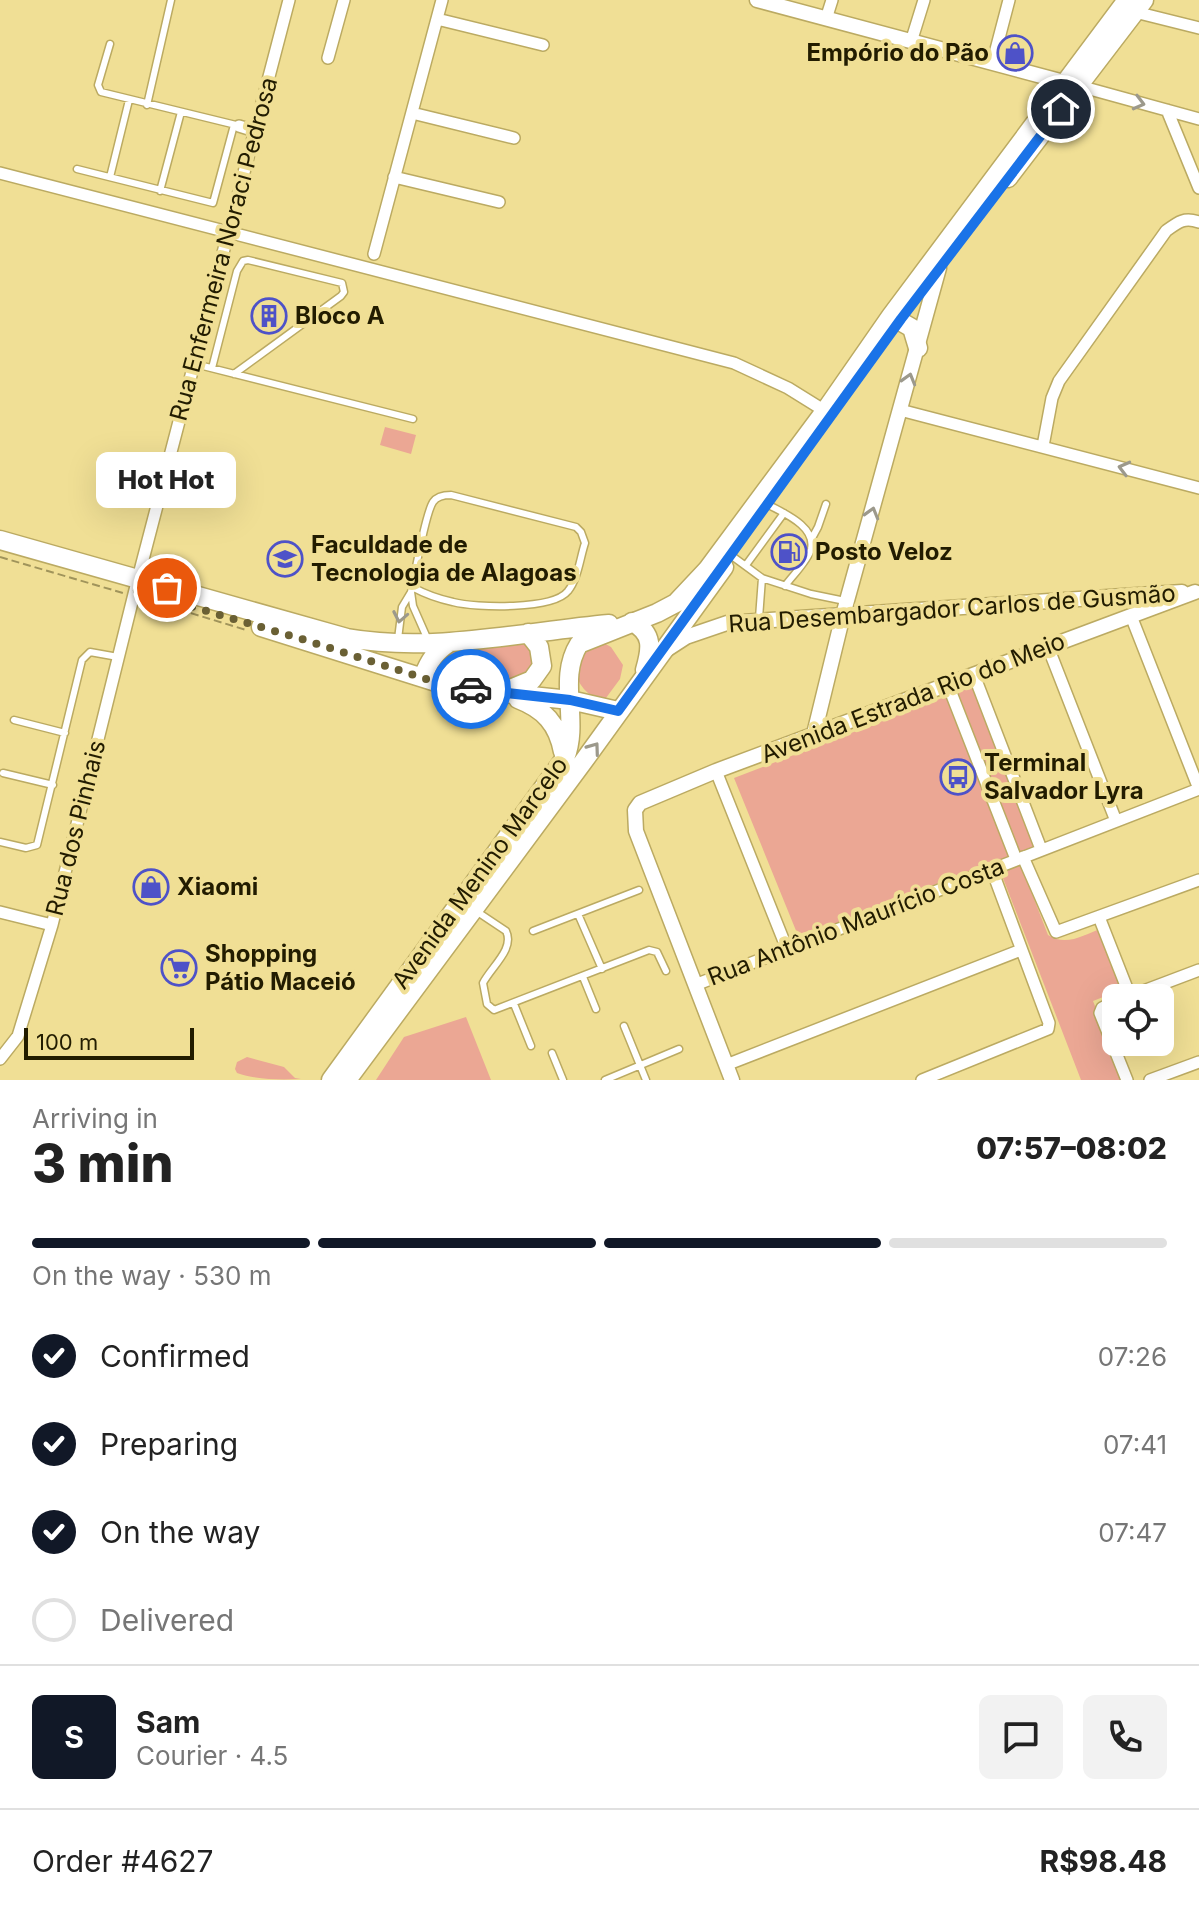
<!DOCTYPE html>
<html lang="en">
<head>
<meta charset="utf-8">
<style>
	body { margin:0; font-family:Inter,sans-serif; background:#f2f2f2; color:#222; height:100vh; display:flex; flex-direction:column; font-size:30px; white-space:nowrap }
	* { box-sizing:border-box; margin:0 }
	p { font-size:26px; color:#767676 }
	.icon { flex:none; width:44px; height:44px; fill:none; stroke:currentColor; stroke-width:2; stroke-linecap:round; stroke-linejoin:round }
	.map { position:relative; height:1080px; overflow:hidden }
	.sheet { display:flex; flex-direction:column; background:#fff; flex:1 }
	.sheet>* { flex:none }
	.tools { position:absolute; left:1102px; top:984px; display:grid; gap:16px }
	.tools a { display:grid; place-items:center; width:72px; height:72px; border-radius:12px; background:#fff; box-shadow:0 8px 32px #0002; font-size:40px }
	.scale { position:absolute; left:24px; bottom:20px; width:170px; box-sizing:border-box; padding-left:8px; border:4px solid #221c00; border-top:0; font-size:22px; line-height:28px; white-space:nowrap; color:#221c00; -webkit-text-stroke:6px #f0df95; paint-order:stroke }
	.pin { position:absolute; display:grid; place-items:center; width:68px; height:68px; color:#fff; margin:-34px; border:4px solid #fff; border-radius:50%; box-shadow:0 2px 8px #0007 }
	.courier { position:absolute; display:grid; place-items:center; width:80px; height:80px; margin:-40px; border:6px solid #1a73e8; border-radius:50%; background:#fff; color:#222; box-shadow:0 2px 10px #0007 }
	.bubble { position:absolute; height:56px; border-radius:12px; background:#fff; box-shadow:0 8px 32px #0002; font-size:26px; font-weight:800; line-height:56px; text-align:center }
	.summary em { font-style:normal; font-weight:800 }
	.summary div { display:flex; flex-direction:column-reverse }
	.summary { display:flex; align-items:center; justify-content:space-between; height:136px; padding:0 32px }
	h1 { font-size:52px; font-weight:800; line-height:60px }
	.bar { display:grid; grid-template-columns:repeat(4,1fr); gap:12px 8px; align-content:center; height:96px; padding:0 32px }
	.bar i { height:10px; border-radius:6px; background:#e0e0e0 }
	.bar .selected { background:#111827 }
	.bar p { grid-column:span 4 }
	.line { display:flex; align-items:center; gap:20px; padding:0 32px; border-top:2px solid #e0e0e0 }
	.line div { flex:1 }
	.round { display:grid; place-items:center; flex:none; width:84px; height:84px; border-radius:12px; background:#f2f2f2 }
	ol { padding:0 32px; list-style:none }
	li { display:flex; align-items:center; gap:24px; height:88px }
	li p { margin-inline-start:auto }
	li .icon { padding:8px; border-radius:50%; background:#111827; color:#fff; stroke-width:4 }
	li:last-child { color:#767676 }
	li i { width:44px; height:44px; border:4px solid #e0e0e0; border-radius:50% }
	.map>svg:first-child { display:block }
	.green { fill:#eba794 }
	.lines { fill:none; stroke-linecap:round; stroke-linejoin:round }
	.service-casing { stroke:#bbaa62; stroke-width:9 }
	.minor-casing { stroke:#bbaa62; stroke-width:14 }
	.tertiary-casing { stroke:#bbaa62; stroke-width:17 }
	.primary-casing { stroke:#bbaa62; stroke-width:21 }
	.path { stroke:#a0945b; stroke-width:2; stroke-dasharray:8 4; stroke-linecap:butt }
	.service { stroke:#fff; stroke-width:6 }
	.minor { stroke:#fff; stroke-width:11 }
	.tertiary { stroke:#fff; stroke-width:14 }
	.primary { stroke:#fff; stroke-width:18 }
	.oneway { stroke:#9c998c }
	.done { stroke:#6a6034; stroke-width:8; stroke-dasharray:0 14.4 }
	.route { stroke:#1a73e8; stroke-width:10 }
	.labels { text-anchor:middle; stroke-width:8; stroke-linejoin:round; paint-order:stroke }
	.poi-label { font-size:24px; font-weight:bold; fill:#221c00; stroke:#f0df95; text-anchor:start }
	.street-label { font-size:24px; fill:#221c00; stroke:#f0df95 }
</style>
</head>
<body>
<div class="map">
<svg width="1199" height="1080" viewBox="0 0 1199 1080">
	<rect width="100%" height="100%" fill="#f0df95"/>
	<!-- green -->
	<path class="green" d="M385 427 416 435 411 454 380 445Z
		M602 642 611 647 623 665 620 679 603 702C583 695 564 669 584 652 589 648 596 645 602 642Z
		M526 644 538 652 537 669 508 684 434 675 435 657 443 653Z
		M971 681 1036 848 1020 854 956 687Z
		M950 695 1012 860 799 938 734 778Z
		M1021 865 1048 935C1066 947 1084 935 1102 928L1126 988 1093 1001 1124 1080H1081L1001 873Z
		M466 1017 491 1080H376L404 1037Z
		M247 1057 284 1067 295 1078 301 1079C281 1080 257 1080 237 1073L235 1069 237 1062Z"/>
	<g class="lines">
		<defs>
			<path id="service" d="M110 44 98 85 101 92 236 125
				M147 105 171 0
				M77 169 213 203 234 125
				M110 177 129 100
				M160 191 181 112
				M195 364 413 419
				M212 368 237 271 243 261 248 260 342 283 344 292 341 296 234 374
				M769 505C783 513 816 526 811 549 808 561 792 576 785 586
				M811 540 818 527 826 504
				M732 556 762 578 811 594 845 601
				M746 565 784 513
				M411 592C415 574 425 514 433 502 437 496 444 495 451 495L576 527 581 532 585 543C580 558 578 579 568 591 553 610 476 608 453 602 439 599 425 594 412 587
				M759 618 762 578
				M398 639 402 607 411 592 413 606 428 640
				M14 720 65 733
				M3 773 53 785
				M0 842 26 848 37 845 82 660 90 652 118 657
				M476 911 506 931C515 949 491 967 483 983L487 1004 494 1010 649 950 657 952 666 971
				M578 914 602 969
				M533 931 639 890
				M583 977 596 1009
				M514 1004 531 1046
				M624 1026 646 1080
				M552 1053 563 1080
				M605 1080 679 1049"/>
			<path id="minor" d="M1135 12 1199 28
				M437 19 543 45
				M826 19 832 0
				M911 42 924 0
				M328 58 344 0
				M993 61 1009 0
				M1079 86 1199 119
				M1167 110 1199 188
				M412 113 514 138
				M239 126 255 131
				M0 173 734 363 788 388 825 411
				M394 177 499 202
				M374 254 442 0
				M900 410 1199 488
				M1043 446 1052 398 1059 381 1166 231C1178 222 1184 217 1199 222
				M1131 616 1199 789
				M1048 647 1116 821
				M974 675 1041 849
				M948 685 1016 859
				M716 771 787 949
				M1023 857 1056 932 1199 880
				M0 912 52 925
				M1099 917 1130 996
				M695 985 1199 789
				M1125 998 1199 970
				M1116 1001 1102 1008 1100 1013 1127 1080
				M0 1059 18 1036 52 925 135 590 289 0
				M726 1065 1021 950
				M922 1080 1048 1029 1049 1023 992 870
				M1150 1080 1199 1062"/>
			<path id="tertiary" d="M757 0 1075 85
				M666 650 686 637 727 623 1182 592
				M814 734 843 615 939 268
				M732 1080 636 831 635 810 640 803 716 771 1195 592"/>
			<path id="primary" d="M1008 178 1144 0
				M891 316 912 328 918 348
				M0 540 347 638C434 653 522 632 609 624
				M632 622C654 633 651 649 645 670
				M261 627 455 688 570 700 618 711
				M423 677C429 661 435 652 450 642
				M508 690 532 680 542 666 539 647 528 633
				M518 699C544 709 558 724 563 752
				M331 1080 565 758C580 721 557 679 579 644L657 613 676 603 707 570 825 411 891 316 1127 0
				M347 1080 583 762 724 567"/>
		</defs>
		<!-- service casing -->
		<use href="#service" class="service-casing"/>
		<!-- minor casing -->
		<use href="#minor" class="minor-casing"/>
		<!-- tertiary casing -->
		<use href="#tertiary" class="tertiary-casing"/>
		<!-- primary casing -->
		<use href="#primary" class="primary-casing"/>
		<!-- path -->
		<path class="path" d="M0 557 123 593
			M145 599 246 630
			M491 655 492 677"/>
		<!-- service -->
		<use href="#service" class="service"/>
		<!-- minor -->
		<use href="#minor" class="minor"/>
		<!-- tertiary -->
		<use href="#tertiary" class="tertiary"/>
		<!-- primary -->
		<use href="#primary" class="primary"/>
	</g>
	<!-- one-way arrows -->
	<defs><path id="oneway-chevron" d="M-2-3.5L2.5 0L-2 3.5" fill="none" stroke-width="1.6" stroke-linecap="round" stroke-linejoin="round" transform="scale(2)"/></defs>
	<g class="oneway">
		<use href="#oneway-chevron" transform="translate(1139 103) rotate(15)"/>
		<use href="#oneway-chevron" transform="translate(909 379) rotate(-74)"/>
		<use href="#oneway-chevron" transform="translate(1124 468) rotate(-165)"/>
		<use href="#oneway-chevron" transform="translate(872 513) rotate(-74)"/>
		<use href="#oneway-chevron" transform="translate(400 617) rotate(101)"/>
		<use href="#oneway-chevron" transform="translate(594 748) rotate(-54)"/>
	</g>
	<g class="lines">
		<!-- done -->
		<path class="done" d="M167 588 137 580 135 590 305 640 445 685 471 689"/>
		<!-- route -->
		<path class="route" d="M471 689 570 700 618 711 901 319 1061 109"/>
	</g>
	<!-- icons -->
	<defs>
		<symbol id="shop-ring" viewBox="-11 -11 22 22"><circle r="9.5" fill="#f0df95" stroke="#4e52c8" stroke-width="1.5"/><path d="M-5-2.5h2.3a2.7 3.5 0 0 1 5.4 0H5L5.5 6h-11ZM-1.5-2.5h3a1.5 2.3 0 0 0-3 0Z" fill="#4e52c8"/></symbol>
		<symbol id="building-ring" viewBox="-11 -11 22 22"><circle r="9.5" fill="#f0df95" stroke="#4e52c8" stroke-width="1.5"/><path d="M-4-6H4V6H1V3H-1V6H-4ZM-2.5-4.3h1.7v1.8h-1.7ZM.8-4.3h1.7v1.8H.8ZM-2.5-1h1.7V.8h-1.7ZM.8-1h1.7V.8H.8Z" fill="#4e52c8"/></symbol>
		<symbol id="fuel-ring" viewBox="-11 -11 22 22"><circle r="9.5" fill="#f0df95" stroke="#4e52c8" stroke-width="1.5"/><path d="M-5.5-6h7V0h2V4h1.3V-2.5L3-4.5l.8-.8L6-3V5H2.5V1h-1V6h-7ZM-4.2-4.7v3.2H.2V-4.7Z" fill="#4e52c8"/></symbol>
		<symbol id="university-ring" viewBox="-11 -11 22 22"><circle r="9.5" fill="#f0df95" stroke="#4e52c8" stroke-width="1.5"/><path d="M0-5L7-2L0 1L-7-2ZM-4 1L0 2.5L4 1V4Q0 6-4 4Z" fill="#4e52c8"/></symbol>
		<symbol id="bus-ring" viewBox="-11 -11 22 22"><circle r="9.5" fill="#f0df95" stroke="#4e52c8" stroke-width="1.5"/><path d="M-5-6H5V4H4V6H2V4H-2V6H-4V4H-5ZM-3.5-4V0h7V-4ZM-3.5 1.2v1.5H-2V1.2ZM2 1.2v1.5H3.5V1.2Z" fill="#4e52c8"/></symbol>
		<symbol id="supermarket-ring" viewBox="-11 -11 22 22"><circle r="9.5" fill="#f0df95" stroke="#4e52c8" stroke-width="1.5"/><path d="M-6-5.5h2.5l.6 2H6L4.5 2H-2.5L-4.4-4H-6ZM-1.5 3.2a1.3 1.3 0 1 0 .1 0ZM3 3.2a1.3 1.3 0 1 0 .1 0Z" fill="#4e52c8"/></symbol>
	</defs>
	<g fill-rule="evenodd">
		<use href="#shop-ring" x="995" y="33" width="40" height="40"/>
		<use href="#building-ring" x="249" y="296" width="40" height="40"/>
		<use href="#fuel-ring" x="769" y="532" width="40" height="40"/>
		<use href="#university-ring" x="265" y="539" width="40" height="40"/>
		<use href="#bus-ring" x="938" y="757" width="40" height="40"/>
		<use href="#shop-ring" x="131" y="867" width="40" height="40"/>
		<use href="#supermarket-ring" x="159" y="948" width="40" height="40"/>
	</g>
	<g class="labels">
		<!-- poi labels -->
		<g class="poi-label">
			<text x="989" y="61" text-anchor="end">Empório do Pão</text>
			<text x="295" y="324">Bloco A</text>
			<text x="311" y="553">Faculdade de<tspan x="311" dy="28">Tecnologia de Alagoas</tspan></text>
			<text x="815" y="560">Posto Veloz</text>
			<text x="984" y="771">Terminal<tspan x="984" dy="28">Salvador Lyra</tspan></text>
			<text x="177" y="895">Xiaomi</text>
			<text x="205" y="962">Shopping<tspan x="205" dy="28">Pátio Maceió</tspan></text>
		</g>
		<!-- street labels -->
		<g class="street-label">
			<text transform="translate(224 249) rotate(-75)" y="8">Rua Enfermeira Noraci Pedrosa</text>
			<text transform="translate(952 609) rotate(-4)" y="8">Rua Desembargador Carlos de Gusmão</text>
			<text transform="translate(913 698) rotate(-21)" y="8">Avenida Estrada Rio do Meio</text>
			<text transform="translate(76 828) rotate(-76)" y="8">Rua dos Pinhais</text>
			<text transform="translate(480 873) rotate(-54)" y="8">Avenida Menino Marcelo</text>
			<text transform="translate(856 922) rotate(-21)" y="8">Rua Antônio Maurício Costa</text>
		</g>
	</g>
</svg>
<div class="tools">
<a><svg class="icon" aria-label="locate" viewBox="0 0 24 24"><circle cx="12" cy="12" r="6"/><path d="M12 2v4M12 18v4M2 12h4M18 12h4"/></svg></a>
</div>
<div class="scale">100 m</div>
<div class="pin" style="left:167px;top:588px;background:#ea580c"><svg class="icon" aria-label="bag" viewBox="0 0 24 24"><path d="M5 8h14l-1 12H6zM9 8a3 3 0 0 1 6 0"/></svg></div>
<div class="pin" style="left:1061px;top:109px;background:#1f2937"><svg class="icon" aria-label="home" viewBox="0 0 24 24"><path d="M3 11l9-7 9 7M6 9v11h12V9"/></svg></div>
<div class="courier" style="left:471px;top:689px"><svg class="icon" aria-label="car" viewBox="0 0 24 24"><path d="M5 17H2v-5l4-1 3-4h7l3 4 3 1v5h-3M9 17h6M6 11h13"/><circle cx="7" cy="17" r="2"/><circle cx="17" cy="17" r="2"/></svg></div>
<div class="bubble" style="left:96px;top:452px;width:140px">Hot Hot</div>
</div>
<section class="sheet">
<div class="summary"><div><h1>3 min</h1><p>Arriving in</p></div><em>07:57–08:02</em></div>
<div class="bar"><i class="selected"></i><i class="selected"></i><i class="selected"></i><i></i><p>On the way · 530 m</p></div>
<ol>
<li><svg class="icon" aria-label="check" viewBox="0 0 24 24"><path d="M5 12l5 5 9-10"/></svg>Confirmed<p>07:26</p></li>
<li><svg class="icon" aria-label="check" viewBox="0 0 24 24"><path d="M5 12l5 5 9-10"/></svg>Preparing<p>07:41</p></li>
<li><svg class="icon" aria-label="check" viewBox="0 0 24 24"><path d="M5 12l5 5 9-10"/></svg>On the way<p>07:47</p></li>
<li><i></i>Delivered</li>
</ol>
<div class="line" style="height:144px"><b class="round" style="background:#111827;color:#fff">S</b><div><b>Sam</b><p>Courier · 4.5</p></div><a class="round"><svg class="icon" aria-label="chat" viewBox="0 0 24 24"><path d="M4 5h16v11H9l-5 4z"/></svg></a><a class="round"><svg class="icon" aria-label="phone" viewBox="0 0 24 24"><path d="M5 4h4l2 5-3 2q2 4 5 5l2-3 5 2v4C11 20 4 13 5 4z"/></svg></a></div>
<div class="line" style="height:104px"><div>Order #4627</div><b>R$98.48</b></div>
</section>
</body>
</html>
